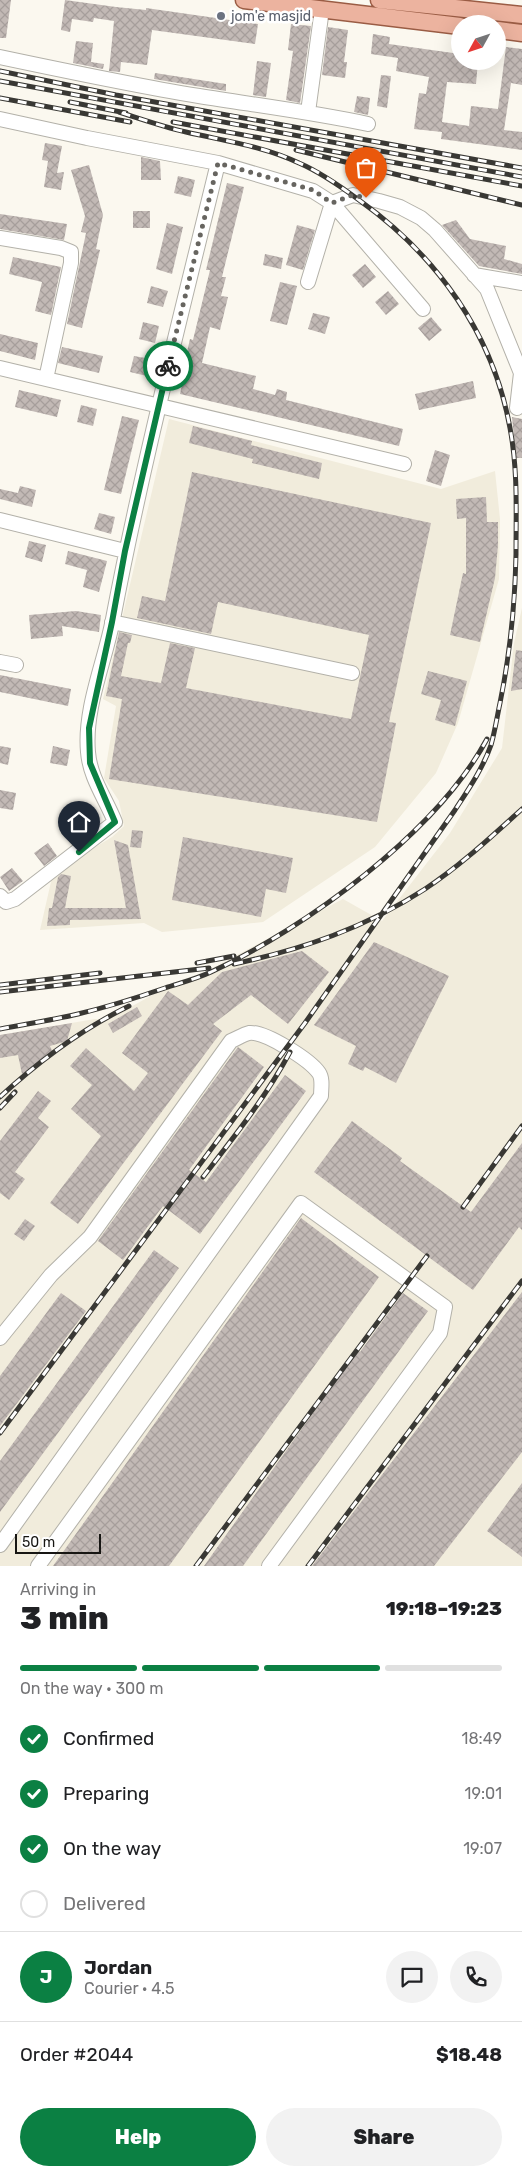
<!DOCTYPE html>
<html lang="en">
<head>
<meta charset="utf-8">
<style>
	body { margin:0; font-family:Rubik,sans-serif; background:#f2f2f2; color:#202124; height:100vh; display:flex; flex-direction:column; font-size:19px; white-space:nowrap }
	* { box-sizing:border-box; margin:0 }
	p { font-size:16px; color:#757577 }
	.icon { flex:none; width:28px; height:28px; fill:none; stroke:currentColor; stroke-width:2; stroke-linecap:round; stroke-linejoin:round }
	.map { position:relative; height:1566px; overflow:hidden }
	.panel { display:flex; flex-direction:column; background:#fff; flex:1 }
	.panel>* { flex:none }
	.needle { width:32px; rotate:230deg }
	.tools { position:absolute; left:451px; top:15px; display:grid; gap:10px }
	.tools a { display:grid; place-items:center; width:55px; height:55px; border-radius:50%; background:#fff; box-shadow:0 5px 20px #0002; font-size:25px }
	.scale { position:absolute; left:15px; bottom:12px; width:86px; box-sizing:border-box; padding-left:5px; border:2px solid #171613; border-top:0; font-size:14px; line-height:18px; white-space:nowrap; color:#171613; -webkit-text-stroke:4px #fff; paint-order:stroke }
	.pin { position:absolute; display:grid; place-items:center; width:42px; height:42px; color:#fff; margin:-51px -21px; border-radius:50% 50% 50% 0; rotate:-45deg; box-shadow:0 0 5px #0007 }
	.pin .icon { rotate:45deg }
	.courier { position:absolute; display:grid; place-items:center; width:50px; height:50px; margin:-25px; border:4px solid #0b8043; border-radius:50%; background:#fff; color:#222; box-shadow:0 1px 6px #0007 }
	.summary em { font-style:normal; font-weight:800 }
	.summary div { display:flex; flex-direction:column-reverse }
	.summary { display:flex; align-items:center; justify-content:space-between; height:85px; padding:0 20px }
	h1 { font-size:32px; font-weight:800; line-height:38px }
	.bar { display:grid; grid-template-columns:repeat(4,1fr); gap:8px 5px; align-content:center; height:60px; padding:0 20px }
	.bar i { height:6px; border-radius:4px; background:#e0e0e0 }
	.bar .active { background:#0b8043 }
	.bar p { grid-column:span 4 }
	.line { display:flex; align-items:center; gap:12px; padding:0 20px; border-top:1px solid #e0e0e0 }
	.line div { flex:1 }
	.round { display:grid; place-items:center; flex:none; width:52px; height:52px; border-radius:26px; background:#f2f2f2 }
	ol { padding:0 20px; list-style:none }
	li { display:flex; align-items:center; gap:15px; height:55px }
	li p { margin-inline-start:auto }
	li .icon { padding:5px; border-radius:50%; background:#0b8043; color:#fff; stroke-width:4 }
	li:last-child { color:#757577 }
	li i { width:28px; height:28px; border:2px solid #e0e0e0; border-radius:50% }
	.cta { display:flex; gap:10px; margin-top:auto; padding:10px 20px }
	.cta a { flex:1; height:58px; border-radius:30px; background:#0b8043; color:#fff; font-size:20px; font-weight:800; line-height:58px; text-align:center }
	.cta a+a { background:#f2f2f2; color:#202124 }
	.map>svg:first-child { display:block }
	.built { fill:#f1ecdc }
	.building { fill:url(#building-cross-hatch) }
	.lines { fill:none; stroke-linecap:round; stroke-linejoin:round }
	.minor-casing { stroke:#b3b1a9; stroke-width:16 }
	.major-casing { stroke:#9a5c44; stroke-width:19 }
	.minor { stroke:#fff; stroke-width:14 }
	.major { stroke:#ecb39f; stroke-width:16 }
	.rail-casing { stroke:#393834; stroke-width:5 }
	.rail { stroke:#fff; stroke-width:3; stroke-dasharray:9; stroke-linecap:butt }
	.done { stroke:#676560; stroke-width:5; stroke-dasharray:0 9 }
	.route { stroke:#0b8043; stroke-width:6 }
	.worship-dot { fill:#6b7280; stroke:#fff; stroke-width:2 }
	.labels { text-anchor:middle; stroke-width:5; stroke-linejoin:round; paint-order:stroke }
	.worship-label { font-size:14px; fill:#5b616d; stroke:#fff; text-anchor:start }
</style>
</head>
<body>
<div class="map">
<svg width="522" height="1566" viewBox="0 0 522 1566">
	<defs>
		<pattern id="building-cross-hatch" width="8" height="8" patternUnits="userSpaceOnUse" patternTransform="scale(1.25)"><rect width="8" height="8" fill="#c2b9b5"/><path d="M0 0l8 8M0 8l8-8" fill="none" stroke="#a69e9b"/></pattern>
	</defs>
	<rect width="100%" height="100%" fill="#fbf8ef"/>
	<!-- built -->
	<path class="built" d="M169 419 441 489 495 471 500 519 499 579 458 723 436 773 375 847 263 922 162 932 144 923 40 930 53 873 112 837 124 826 119 801 104 778 116 706 103 699Z
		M522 608V1566H0V1035L95 1019 107 1020 156 993 203 973 343 899 382 921 450 833 502 748 514 643Z"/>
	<!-- building -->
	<path class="building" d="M0 0H11L6 38H0Z
		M65 0 116 7 146 10V8L258 24 255 44 152 30 147 65 121 62 120 72 109 71 114 21 94 18 93 22 72 19 70 32 61 30Z
		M291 24 311 26 300 103 286 100 293 51 288 50Z
		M328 27 348 30 344 62H347L345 78 322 75Z
		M373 34 390 37 389 44 460 54V61H478L476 84 447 82 442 122 469 126 471 106 498 109 506 47 522 49V85L511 83 504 130 522 132V150L441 139 442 132 414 129 419 93 426 94 429 77 396 71 398 58 371 54Z
		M76 41 93 43 91 62 104 64 103 69 73 63Z
		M257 61 271 63 266 97 253 95Z
		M155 73 226 84V91L154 79Z
		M381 75 391 76 387 108 377 106Z
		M357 96 370 98 368 115 354 112Z
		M45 143 62 146 57 173 64 172 61 190 44 187 48 161 42 160Z
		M141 157 160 161 161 180H141Z
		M89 165 103 215 96 249 100 250 82 328 67 324 86 233 81 232 85 216 71 170Z
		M178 176 195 180 191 197 174 193Z
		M227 183 244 187 222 277H226L221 296 228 297 220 330 210 327 202 363 256 376 253 389 275 395 277 389 287 392 286 400 403 429 399 446 180 394 188 357 186 356 190 339 193 340 210 270H206Z
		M133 211H150V228H133Z
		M0 214 67 224 64 240 0 229Z
		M456 220 470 239 506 246 504 259 522 264V274L479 266 442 225Z
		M167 223 183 227 172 274 156 269Z
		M297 225 315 230 303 270 286 265Z
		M265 254 283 258 281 269 263 265Z
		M13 257 61 267 51 315 35 311 42 282 9 274Z
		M365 264 376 277 363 288 352 275Z
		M280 282 297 286 287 325 270 321Z
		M151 286 168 291 163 307 147 303Z
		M388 291 399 304 386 315 375 302Z
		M313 313 330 317 325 334 308 329Z
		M431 317 442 330 429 341 418 328Z
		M143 322 159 326 155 343 139 339Z
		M0 334 38 343 35 360 0 351Z
		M62 347 103 356 99 373 58 363Z
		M134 356 151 359 147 376 130 372Z
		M473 381 476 398 419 410 415 394Z
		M19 390 61 400 57 417 15 407Z
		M81 405 97 409 93 426 77 422Z
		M122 416 139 420 121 494 104 490Z
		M512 417 522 419V458H516Z
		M193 426 252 441 251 445 322 463 319 479 252 463 253 459 189 443Z
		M435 450 450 455 441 486 426 481Z
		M192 472 431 523 389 722 396 723 377 822 109 779 122 699 106 696 119 632 132 635 130 643H128L121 676 161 683 170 643 195 648 186 688 351 719 369 635 218 602 211 634 137 618 142 596 165 601Z
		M20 486 36 490 32 507 0 499V489L18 493Z
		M486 497 487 522H498V545L495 578 480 642 450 635 463 573 466 574V518L457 519 456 499Z
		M99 513 115 517 111 534 94 529Z
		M29 541 46 545 42 562 25 557Z
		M68 551 107 561 99 592 83 587 87 570 65 564Z
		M76 611 101 615 99 632 62 626 63 636 31 639 29 615Z
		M516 650 522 651V689L511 691Z
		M428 671 467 681 455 726 435 720 441 700 421 694Z
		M0 675 71 689 68 706 0 692Z
		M0 746 11 748 8 765 0 763Z
		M53 746 70 750 67 766 50 763Z
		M0 790 16 793 13 810 0 808Z
		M84 817 92 828 79 839 70 827Z
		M132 830 143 831 141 848 130 847Z
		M183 837 293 858 286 893 266 889 261 917 172 900Z
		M114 840 128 845 141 919 70 920V925L47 926 49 908H52L58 877 61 874 71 876 65 908H126Z
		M48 843 57 856 44 866 34 853Z
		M12 868 23 881 9 891 0 877Z
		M374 942 449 976 396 1083 365 1067 363 1071 348 1064 356 1046 314 1025Z
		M302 951 329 972 288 1024 251 995 213 1024 222 1031 78 1224 50 1203 101 1136 71 1109 92 1085 70 1066 86 1048 134 1091 148 1073 122 1053 168 991 188 1005 222 972Z
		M137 1007 142 1016 113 1033 108 1024Z
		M72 1023 67 1041 50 1046 53 1053 22 1074 18 1055 0 1058V1035Z
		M238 1047 264 1067 189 1170 206 1182 285 1075 306 1091 200 1234 163 1206 123 1260 98 1241Z
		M38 1091 51 1101 38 1118 49 1127 15 1172 25 1179 9 1200 0 1193V1141Z
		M352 1121 402 1158 400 1161 471 1212 522 1143V1230L519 1227 473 1290 314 1172Z
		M301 1218 379 1277 169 1566H53Z
		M25 1219 35 1226 24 1241 14 1234Z
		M154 1250 179 1268 0 1512V1461Z
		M522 1292V1452L434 1566H312Z
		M61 1293 86 1311 0 1426V1376Z
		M403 1293 428 1311 243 1566H204L358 1350 360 1352Z
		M522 1483V1557L487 1531Z"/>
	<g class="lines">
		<defs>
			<path id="minor" d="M0 57C66 71 132 85 199 96 255 105 312 112 368 124
				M308 112 322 9
				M0 119 87 138 218 163 313 191 332 203 353 195 379 201 400 207 421 218 435 230 487 289 521 373 517 408
				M0 238 61 248 71 252V263L46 379
				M474 275 522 283
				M308 282 332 203 423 309
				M0 368 404 464
				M0 520 125 551
				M112 622 352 673
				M0 662 16 665
				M0 896 6 902 15 899 115 822C106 799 90 778 88 752 84 708 105 662 113 619 142 466 181 315 218 163
				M0 1338 51 1275 90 1237 231 1041C236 1039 244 1034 249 1033 265 1031 310 1060 319 1073 323 1079 321 1089 321 1096L0 1545
				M38 1566 301 1203 445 1307 440 1333 269 1566"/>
			<path id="major" d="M244 0 460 26
				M379 0 522 15
				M498 30 522 33"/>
		</defs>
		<!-- minor casing -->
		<use href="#minor" class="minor-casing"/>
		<!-- major casing -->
		<use href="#major" class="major-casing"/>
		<!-- minor -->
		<use href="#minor" class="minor"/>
		<!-- major -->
		<use href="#major" class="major"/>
		<defs>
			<path id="rail" d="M0 71 116 95 522 168
				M0 81 522 177
				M0 98 130 122
				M70 102 126 113
				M173 122 522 186
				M296 150 522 205
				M197 963 234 956
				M234 964C303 949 365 928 425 889 460 866 491 837 522 809
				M0 985 100 973
				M0 992 209 968
				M0 1029C26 1024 52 1020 78 1014 107 1007 136 998 165 988 180 983 196 979 211 972 306 928 437 832 487 739
				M0 1097C39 1061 82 1029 129 1006
				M0 1108 15 1092
				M203 1177C234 1137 266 1097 290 1052
				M463 1207 522 1126
				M0 1433 305 1023 455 810C468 790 483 768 491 745 495 731 497 717 500 703 510 654 515 605 516 554 516 512 518 470 510 428 493 333 436 255 359 200 340 186 320 172 299 163 263 146 225 141 186 132 164 127 141 119 119 112
				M196 1566 427 1256
				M308 1566 522 1281"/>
		</defs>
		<!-- rail casing -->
		<use href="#rail" class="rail-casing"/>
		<!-- rail -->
		<use href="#rail" class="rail"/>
	</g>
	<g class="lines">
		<!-- done -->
		<path class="done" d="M168 366 218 163 313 190 332 203 353 195 366 198"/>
		<!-- route -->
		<path class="route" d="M79 852 115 822 90 763 89 728 112 622 125 551 168 366"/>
	</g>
	<!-- markers -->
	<circle class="worship-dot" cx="221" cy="16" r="5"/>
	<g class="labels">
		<!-- worship labels -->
		<g class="worship-label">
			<text x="231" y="21">jom'e masjid</text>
		</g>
	</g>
</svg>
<div class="tools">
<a><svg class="needle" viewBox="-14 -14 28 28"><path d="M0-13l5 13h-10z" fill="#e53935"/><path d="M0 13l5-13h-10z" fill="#757577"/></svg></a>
</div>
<div class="scale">50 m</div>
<div class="pin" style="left:366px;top:198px;background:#ea580c"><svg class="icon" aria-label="bag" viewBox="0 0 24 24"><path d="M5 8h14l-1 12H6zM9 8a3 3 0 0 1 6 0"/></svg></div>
<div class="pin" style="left:79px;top:852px;background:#1f2937"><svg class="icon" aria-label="home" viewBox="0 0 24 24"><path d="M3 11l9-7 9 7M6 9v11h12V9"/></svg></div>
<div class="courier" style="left:168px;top:366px"><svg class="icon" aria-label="bike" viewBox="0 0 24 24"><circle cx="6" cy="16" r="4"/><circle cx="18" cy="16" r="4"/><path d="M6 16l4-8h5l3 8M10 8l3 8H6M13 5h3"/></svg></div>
</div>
<section class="panel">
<div class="summary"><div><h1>3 min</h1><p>Arriving in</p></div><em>19:18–19:23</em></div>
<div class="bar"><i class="active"></i><i class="active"></i><i class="active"></i><i></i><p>On the way · 300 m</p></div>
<ol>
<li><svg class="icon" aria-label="check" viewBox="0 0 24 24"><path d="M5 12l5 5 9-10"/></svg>Confirmed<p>18:49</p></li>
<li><svg class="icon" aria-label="check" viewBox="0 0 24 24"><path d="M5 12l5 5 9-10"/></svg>Preparing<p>19:01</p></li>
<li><svg class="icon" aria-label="check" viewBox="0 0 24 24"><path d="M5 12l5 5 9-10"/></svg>On the way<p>19:07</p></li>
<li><i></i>Delivered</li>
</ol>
<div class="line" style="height:90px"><b class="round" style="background:#0b8043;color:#fff">J</b><div><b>Jordan</b><p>Courier · 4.5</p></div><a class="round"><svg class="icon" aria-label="chat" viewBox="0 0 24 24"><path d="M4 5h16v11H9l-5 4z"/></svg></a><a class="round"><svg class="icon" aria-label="phone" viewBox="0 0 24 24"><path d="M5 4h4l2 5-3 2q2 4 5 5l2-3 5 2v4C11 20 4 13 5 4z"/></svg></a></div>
<div class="line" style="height:65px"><div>Order #2044</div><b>$18.48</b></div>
<div class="cta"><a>Help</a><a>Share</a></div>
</section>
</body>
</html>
